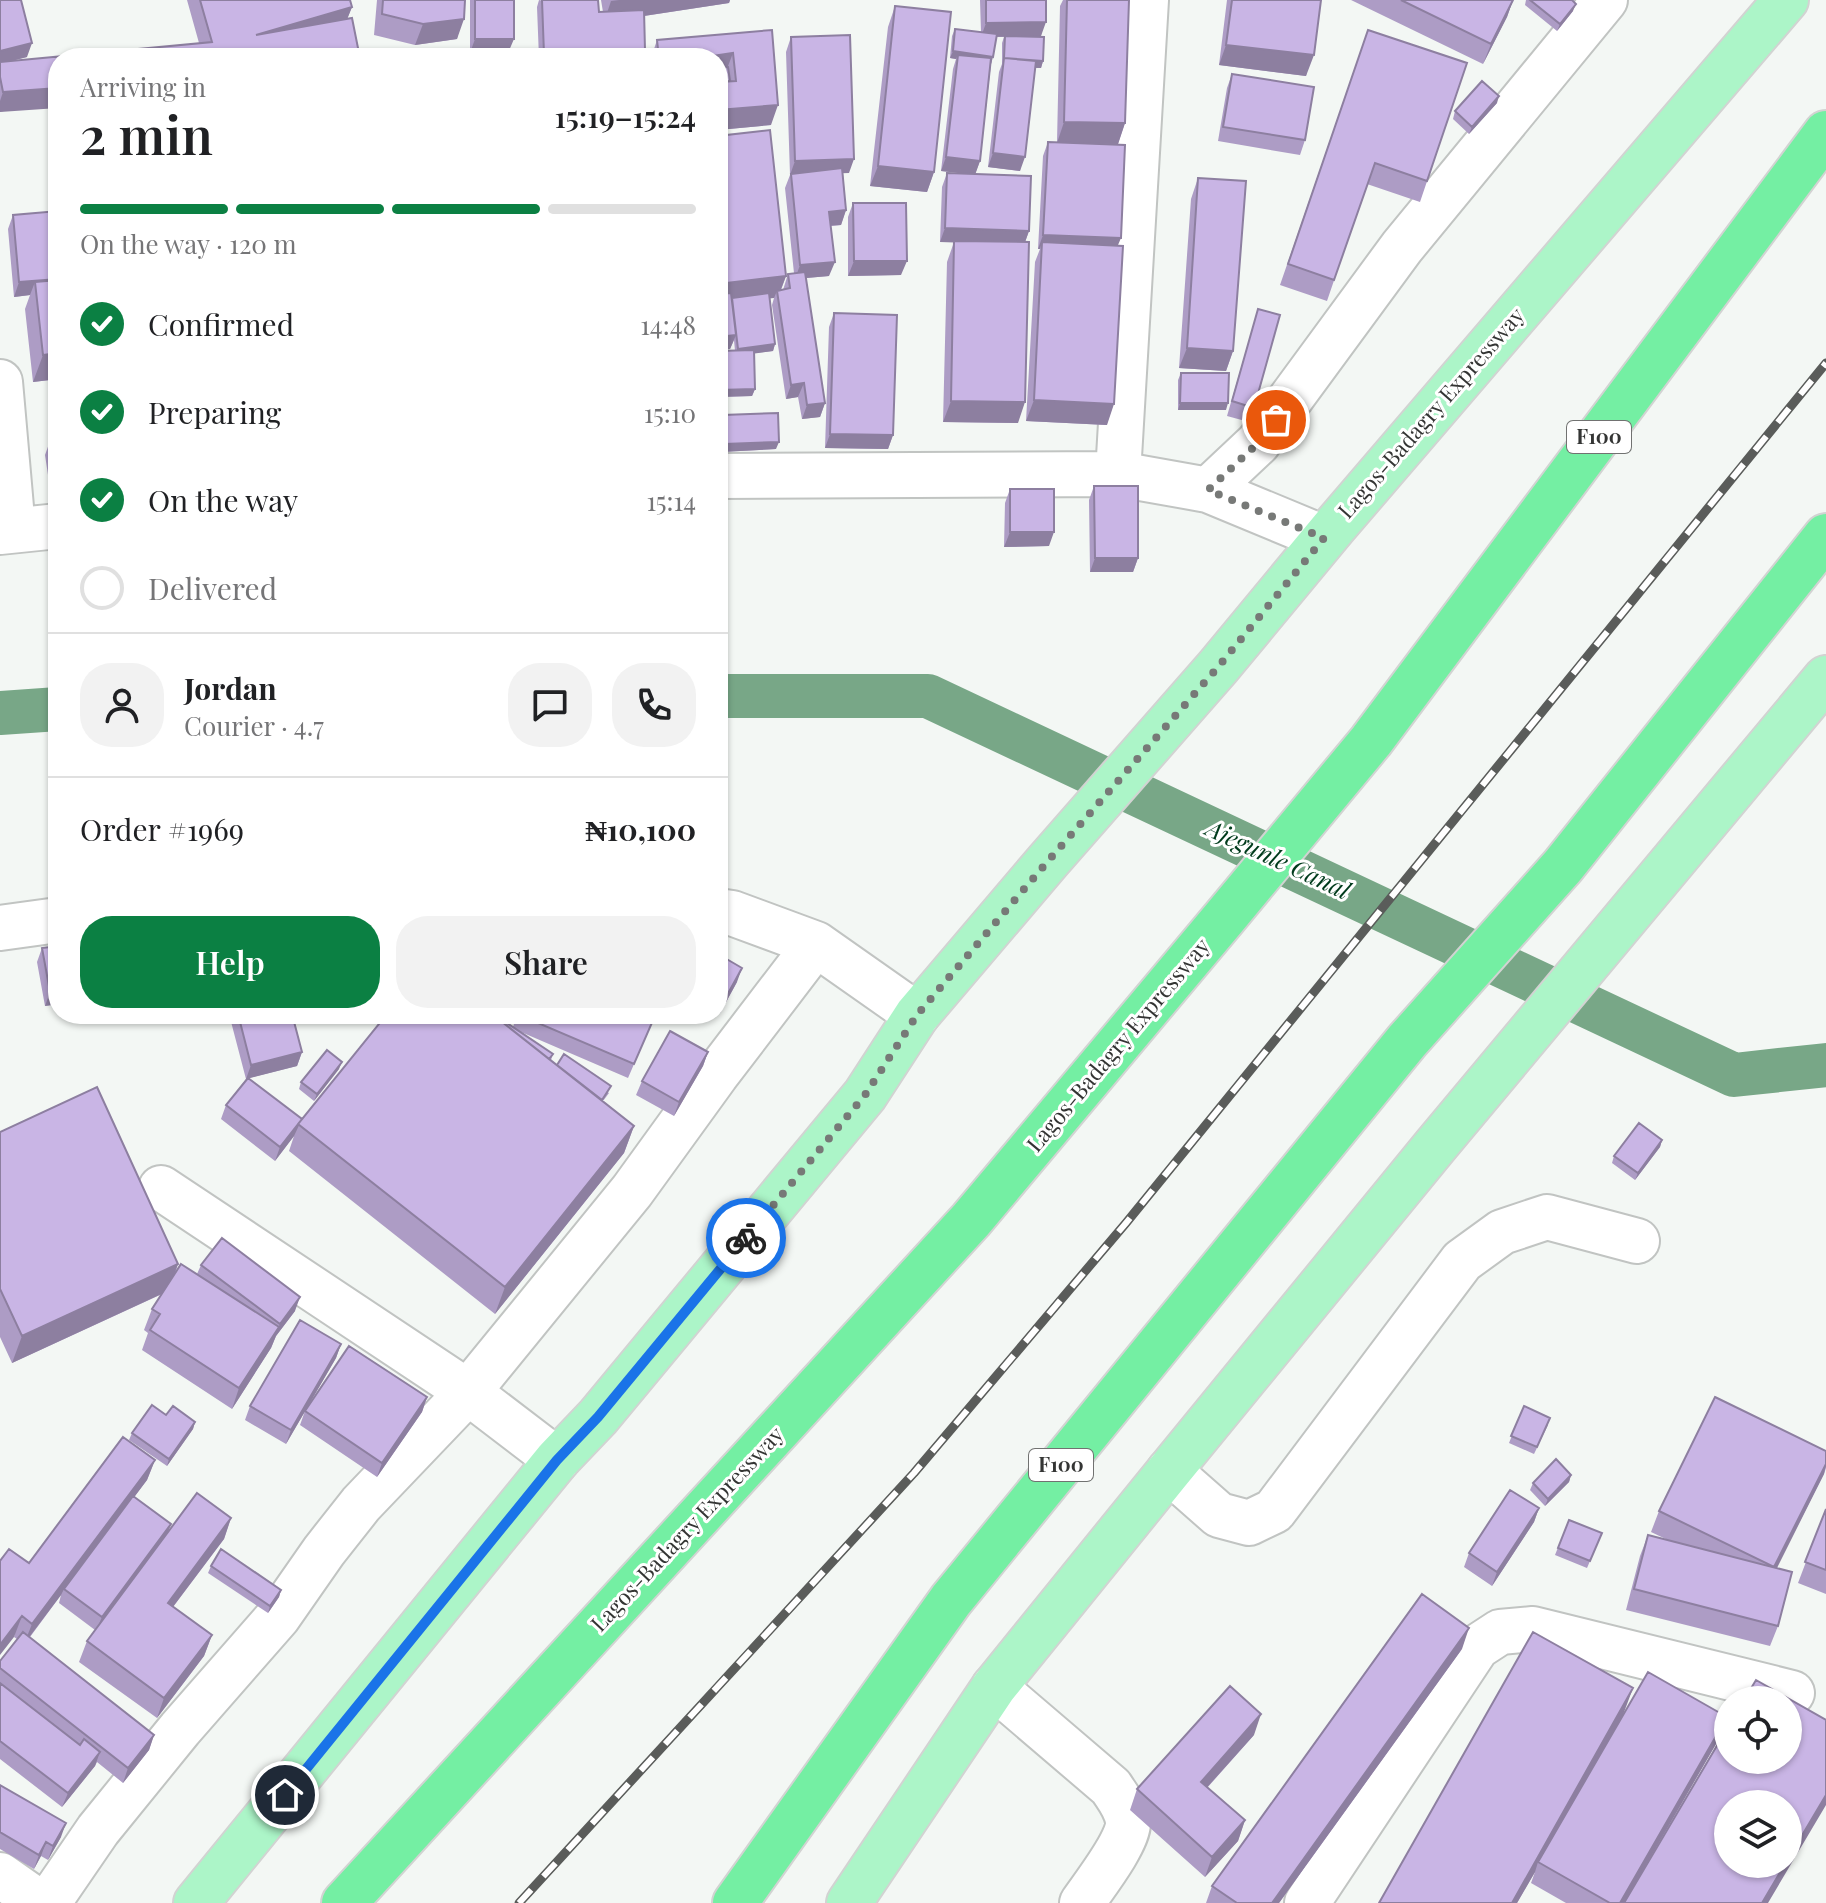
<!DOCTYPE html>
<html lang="en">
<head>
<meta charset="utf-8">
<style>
	body { margin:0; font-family:"Playfair Display",serif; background:#f2f2f2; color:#202124; height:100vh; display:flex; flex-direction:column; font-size:30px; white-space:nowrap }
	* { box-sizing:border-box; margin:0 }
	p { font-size:26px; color:#757577 }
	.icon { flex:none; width:44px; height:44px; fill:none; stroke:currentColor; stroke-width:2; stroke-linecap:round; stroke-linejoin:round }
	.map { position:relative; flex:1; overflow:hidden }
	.side { position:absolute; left:48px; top:48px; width:680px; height:976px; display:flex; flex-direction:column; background:#fff; border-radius:32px; box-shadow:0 2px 6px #0004 }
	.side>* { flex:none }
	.controls { position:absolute; left:1714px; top:1686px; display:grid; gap:16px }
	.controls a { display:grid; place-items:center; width:88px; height:88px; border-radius:50%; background:#fff; box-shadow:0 2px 6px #0004; font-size:40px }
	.pin { position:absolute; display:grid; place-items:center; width:68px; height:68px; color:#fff; margin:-34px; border:4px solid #fff; border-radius:50%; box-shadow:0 2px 8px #0007 }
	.courier { position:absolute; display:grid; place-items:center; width:80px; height:80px; margin:-40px; border:6px solid #1a73e8; border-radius:50%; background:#fff; color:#222; box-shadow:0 2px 10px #0007 }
	.headline em { font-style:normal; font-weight:600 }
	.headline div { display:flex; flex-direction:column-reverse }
	.headline { display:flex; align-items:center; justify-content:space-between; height:136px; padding:0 32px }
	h1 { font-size:52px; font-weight:600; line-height:60px }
	.bar { display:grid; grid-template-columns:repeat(4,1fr); gap:12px 8px; align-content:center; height:96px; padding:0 32px }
	.bar i { height:10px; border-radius:6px; background:#e0e0e0 }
	.bar .current { background:#0b8043 }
	.bar p { grid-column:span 4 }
	.line { display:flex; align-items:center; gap:20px; padding:0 32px; border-top:2px solid #e0e0e0 }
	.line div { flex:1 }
	.round { display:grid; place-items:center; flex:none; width:84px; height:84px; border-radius:32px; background:#f2f2f2 }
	ol { padding:0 32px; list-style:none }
	li { display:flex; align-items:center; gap:24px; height:88px }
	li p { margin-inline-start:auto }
	li .icon { padding:8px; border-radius:50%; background:#0b8043; color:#fff; stroke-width:4 }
	li:last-child { color:#757577 }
	li i { width:44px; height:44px; border:4px solid #e0e0e0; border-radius:50% }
	.primary-button { display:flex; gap:16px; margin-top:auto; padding:16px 32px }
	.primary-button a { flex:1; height:92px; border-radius:32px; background:#0b8043; color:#fff; font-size:32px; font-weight:600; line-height:92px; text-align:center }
	.primary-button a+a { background:#f2f2f2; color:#202124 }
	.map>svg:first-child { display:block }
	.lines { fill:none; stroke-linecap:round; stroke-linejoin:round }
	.canal { stroke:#78a787; stroke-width:44 }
	.minor-casing { stroke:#c1c4c2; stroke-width:48 }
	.major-casing { stroke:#d2d3d2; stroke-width:48 }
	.highway-casing { stroke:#d2d3d2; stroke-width:48 }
	.minor { stroke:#fff; stroke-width:44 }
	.major { stroke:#acf5c8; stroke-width:44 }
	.highway { stroke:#74efa3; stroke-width:44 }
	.rail-casing { stroke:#5a5c5a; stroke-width:9 }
	.rail { stroke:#fff; stroke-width:6; stroke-dasharray:18; stroke-linecap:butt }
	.wall { fill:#ad9cc5 }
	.shaded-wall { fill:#8d7fa0 }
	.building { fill:#c9b5e5; stroke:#8d7fa0; stroke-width:2 }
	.done { stroke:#777977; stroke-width:8; stroke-dasharray:0 14.4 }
	.route { stroke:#1a73e8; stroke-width:10 }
	.labels { text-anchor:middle; stroke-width:6; stroke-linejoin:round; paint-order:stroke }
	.shield { fill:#fff; stroke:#717271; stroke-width:2 }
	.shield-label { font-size:20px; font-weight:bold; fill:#343534 }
	.street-label { font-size:22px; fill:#343534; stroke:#fff }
	.water-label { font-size:24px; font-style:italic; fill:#003b1c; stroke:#fff }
</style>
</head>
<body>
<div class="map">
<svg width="1826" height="1903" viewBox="0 0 1826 1903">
	<rect width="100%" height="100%" fill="#f3f7f4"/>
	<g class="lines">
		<!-- canal -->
		<path class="canal" d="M718 696H928L1734 1075 1826 1065
			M0 713 58 709"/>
		<defs>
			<path id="minor" d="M0 382 13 530
				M1118 474 1146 0
				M718 476 1118 474 1208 490 1258 443 1402 247 1605 0
				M1208 490 1324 538
				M0 532 58 526
				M718 911 732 913 816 944 917 1015
				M0 928 58 920
				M161 1188 468 1392 557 1460
				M1169 1471 1219 1515 1249 1523 1274 1511 1462 1261 1502 1232 1547 1217 1637 1241
				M994 1687 1111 1787C1118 1798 1126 1807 1128 1821 1131 1838 1093 1887 1082 1903
				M0 1875 40 1903
				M48 1903 98 1830 180 1729 278 1617 324 1551 361 1504 468 1392 632 1191 716 1075 816 944
				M1307 1903 1477 1647 1500 1632 1533 1629 1792 1693"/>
			<path id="major" d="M196 1903 557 1460 598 1417 865 1095 917 1015 1048 861 1218 667 1334 527 1786 0
				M849 1903 994 1687 1169 1471 1436 1145 1826 678"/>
			<path id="highway" d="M344 1903 971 1220 1225 917 1371 741 1826 133
				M735 1903 951 1600 1407 1041 1563 866 1826 536"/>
		</defs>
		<!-- minor casing -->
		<use href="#minor" class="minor-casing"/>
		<!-- major casing -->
		<use href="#major" class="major-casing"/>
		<!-- highway casing -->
		<use href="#highway" class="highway-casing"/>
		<!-- minor -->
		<use href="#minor" class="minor"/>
		<!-- major -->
		<use href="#major" class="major"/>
		<!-- highway -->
		<use href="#highway" class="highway"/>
		<defs>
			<path id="rail" d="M519 1903 914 1473 1126 1223 1826 363"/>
		</defs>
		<!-- rail casing -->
		<use href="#rail" class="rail-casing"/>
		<!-- rail -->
		<use href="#rail" class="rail"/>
	</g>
	<!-- wall -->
	<path class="wall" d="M0 0 27 57 10 61 199 43 187 0H350L352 7 347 19 0 112Z
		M377 0H465L457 39 415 45 374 35Z
		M470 0H514L508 53H470Z
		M539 0 599 12H603L601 0H730L729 3 644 16 642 58H539L537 7Z
		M980 0H1046L1041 36 1023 37 1043 61 1041 68H1035L1020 171 988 167 999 72 1002 64V43L1004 37H996L991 64 980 161 975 174 1029 231 1025 242 1018 423 943 422 947 262 954 242H940L942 187 947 173H964L941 171 953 69 956 59 950 58 952 36 955 29 981 32Z
		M1063 0H1129L1125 123 1118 144V245L1107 425 1026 421 1035 262 1040 249H1038L1043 156 1048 142H1057L1060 6Z
		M1227 0H1321L1306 76 1219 65Z
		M1351 0H1513L1507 17 1483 64Z
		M1526 0H1572L1573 11 1557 31 1525 5Z
		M895 6 934 172 927 192 870 186 888 27Z
		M772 30 771 125 718 130V58H651L657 40Z
		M1368 30 1467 63 1420 202 1367 184 1327 301 1280 285Z
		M791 37 849 173H843L846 210 841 225 831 226 829 276 806 278 825 403 820 417 802 419 798 397 786 399 772 305 774 298H769L775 344 773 351 754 353 755 389 752 396 718 397V351H735L734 340 730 349 718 350V136L786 276 781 290H783L788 274 794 273 785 188 790 175 786 52Z
		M1232 74 1305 140 1300 155 1218 141 1227 88Z
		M1497 103 1469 134 1453 119 1455 111Z
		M1198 178 1233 351 1226 371 1179 368 1191 199Z
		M853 203 901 275 848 276V217Z
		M58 211V379L33 382 25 309 30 295 14 297 8 229 13 215Z
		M1258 309 1254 408 1249 422 1227 416Z
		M834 313 893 435 888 449 825 448 829 327Z
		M1181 373 1226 410H1178V380Z
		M723 415 776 449 721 452 720 422Z
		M58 440V508H53L45 455 50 441Z
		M1094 486 1138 558 1133 572H1090L1089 500Z
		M1010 489 1049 546 1004 547 1005 503Z
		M58 946V1004L45 1006 37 962 42 948Z
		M718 954 737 982 720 1013 718 1012Z
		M229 1014H292L302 1052 297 1066 249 1078 301 1122 501 1021 513 1027 517 1014 654 1018 628 1078 521 1032 553 1054 551 1060 557 1065 609 1093 603 1101 634 1126 624 1153 495 1314 289 1151 294 1136 275 1161 221 1119 226 1105 247 1078 246 1079Z
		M708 1052 703 1066 674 1116 636 1095 642 1081Z
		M339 1069 314 1101 299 1089 301 1082Z
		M0 1132 178 1264 175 1274H197L201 1265 295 1311 276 1336 271 1348 232 1409 142 1350 148 1333 144 1330 152 1309 162 1294 12 1363 0 1337Z
		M1662 1140 1660 1147 1635 1180 1612 1163 1614 1156Z
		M341 1344 336 1358 286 1444 245 1420 250 1406Z
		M427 1397 422 1412 377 1477 300 1425 305 1411Z
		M1524 1406 1548 1425 1534 1454 1509 1443Z
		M166 1415 195 1422 193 1429 167 1466 129 1440 132 1433Z
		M1826 1451V1468L1824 1474 1776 1568 1778 1626 1770 1646 1626 1610 1640 1556 1648 1535 1670 1541 1651 1532 1659 1511Z
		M155 1460 147 1480 134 1497 168 1532 231 1518 224 1539 173 1607 212 1635 204 1656 157 1718 79 1662 87 1641 95 1630 59 1603 61 1595 30 1637 154 1735 149 1750 123 1783 97 1762 95 1766 62 1807 0 1759V1661L17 1639 14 1637 29 1563Z
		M1571 1475 1569 1482 1545 1506 1530 1490 1533 1483Z
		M1539 1508 1534 1522 1492 1586 1464 1567 1469 1553Z
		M1826 1509V1594L1798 1583Z
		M1569 1520 1602 1533 1587 1568 1555 1555Z
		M211 1566 281 1590 279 1597 268 1613 208 1573Z
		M1462 1649 1279 1903H1206L1212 1886Z
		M1623 1715 1727 1717 1720 1737 1624 1903H1566L1531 1883 1535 1872 1517 1903H1379Z
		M1254 1735 1207 1788 1245 1820 1238 1841 1205 1877 1130 1810 1137 1789Z
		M0 1785 61 1837 48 1860 41 1856 34 1869 0 1849Z"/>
	<!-- shaded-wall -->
	<path class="shaded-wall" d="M619 0H730L729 3 604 22 611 1Z
		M1513 0 1507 17 1483 64 1491 44Z
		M1576 4 1573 11 1557 31 1560 24Z
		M352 7 344 27 256 35Z
		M464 19 457 39 415 45 423 24Z
		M1046 22 1041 36 981 37 986 23Z
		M475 39H514L508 53H470Z
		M32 43 27 57 0 64V51Z
		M1226 45 1314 55 1306 76 1219 65Z
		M645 50 642 58H543L544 54Z
		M953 51 993 57 991 64 958 55 956 59 950 58Z
		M733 53 725 74 718 75V58H704L705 57Z
		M1004 60 1043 61 1041 68 1003 67Z
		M58 88V108L0 112V101L3 92Z
		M1499 96 1497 103 1469 134 1472 127Z
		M778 105 771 125 718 130V110Z
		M1064 122 1125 123 1118 144 1057 143Z
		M993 153 1025 157 1020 171 988 167Z
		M946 157 980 161 975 175 941 171Z
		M854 159 849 173 790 175 795 161Z
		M878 166 934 172 927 192 870 186Z
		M718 205H723L718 219Z
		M846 210 841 225 824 226 829 212Z
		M945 228 1029 231 1024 245 940 242Z
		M1043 235 1121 238 1115 252 1042 242 1040 249H1038Z
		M854 261H907L901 275 848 276Z
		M835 262 829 276 795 279 800 265Z
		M786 276 778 297 777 291 774 298 718 304V284Z
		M58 279 35 282 30 295 14 297 19 282Z
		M736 335 730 349 718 350V337Z
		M775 344 773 351 736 356 738 349Z
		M1187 348 1233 351 1226 371 1179 368Z
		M58 353V379L33 382 43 355Z
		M804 383 798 397 786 399 791 385Z
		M755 389 752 396 718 397V390Z
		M1034 400 1114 404 1107 425 1026 421Z
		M951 401 1025 402 1018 423 943 422Z
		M825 403 820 417 802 419 807 405Z
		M1180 403H1228L1226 410H1178Z
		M830 434 893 435 888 449 825 448Z
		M779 442 776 449 721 452 724 444Z
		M58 496V508H53Z
		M1010 532H1054L1049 546 1004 547Z
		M1095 558H1138L1133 572H1090Z
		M742 968 737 982 720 1013 725 999Z
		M58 991V1004L45 1006 50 992Z
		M302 1052 297 1066 246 1079 251 1065Z
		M708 1052 703 1066 674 1116 679 1102Z
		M342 1062 339 1069 314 1101 317 1094Z
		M302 1119 294 1136 275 1161 280 1147Z
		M634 1126 624 1153 495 1314 505 1287Z
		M1662 1140 1660 1147 1635 1180 1638 1173Z
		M178 1264 168 1291 12 1363 22 1336Z
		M300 1297 295 1311 276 1336 271 1348 232 1409 239 1388 277 1330 280 1324Z
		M341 1344 336 1358 286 1444 291 1430Z
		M427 1397 422 1412 377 1477 382 1463Z
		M195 1422 193 1429 167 1466 169 1459Z
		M155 1460 147 1480 65 1590 64 1589 61 1595 24 1644 32 1624Z
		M1826 1464 1824 1474 1767 1588 1774 1567Z
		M1571 1475 1569 1482 1545 1506 1548 1499Z
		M1539 1508 1534 1522 1492 1586 1497 1572Z
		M231 1518 224 1539 160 1624 168 1603Z
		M171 1524 166 1538 96 1631 102 1617Z
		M281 1590 279 1597 268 1613 270 1606Z
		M22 1616 14 1637 0 1655V1645Z
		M1469 1628 1462 1649 1279 1903H1272Z
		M212 1635 204 1656 157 1718 164 1698Z
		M1633 1688 1623 1715 1538 1862 1535 1872 1517 1903H1512Z
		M1261 1714 1254 1735 1193 1803 1201 1782Z
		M1727 1717 1720 1737 1624 1903H1620Z
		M154 1735 149 1750 123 1783 128 1768Z
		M100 1752 95 1766 62 1807 68 1793Z
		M1826 1795V1805L1768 1903H1762L1785 1864H1788V1859Z
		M1245 1820 1238 1841 1205 1877 1212 1857Z
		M66 1823 61 1837 48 1860 53 1846Z
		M46 1842 41 1856 34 1869 39 1855Z"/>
	<!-- building -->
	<path class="building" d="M0 0H21L32 43 0 51Z
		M200 0H350L352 7 256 35 352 18 360 58H58V88L3 92 0 77V62L212 42Z
		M383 0H465L464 19 423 24 382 14Z
		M475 0H514V39H475Z
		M542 0H598L599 12 644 10 645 50 544 54Z
		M986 0H1046V22L986 23Z
		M1067 0H1129L1125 123 1064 122Z
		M1232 0H1321L1314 55 1226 45Z
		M1401 0H1513L1491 44Z
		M1530 0H1572L1576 4 1560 24Z
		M895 6 951 12 934 172 878 166Z
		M955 29 997 34 993 57 953 51Z
		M772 30 778 105 718 110V82L736 81 733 53 705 57V58H659L657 40Z
		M1368 30 1467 63 1427 181 1375 163 1334 280 1288 264Z
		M850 35 854 159 795 161 791 37Z
		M1005 36 1044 37 1043 61 1004 58Z
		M958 55 991 58 980 161 946 157Z
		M1004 58 1036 61 1025 157 993 153Z
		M728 67 730 81 718 82V68Z
		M1232 74 1314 87 1305 140 1223 127Z
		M1482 81 1499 96 1472 127 1455 111Z
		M770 130 786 276 718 284V217H724L723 205H718V136Z
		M1048 142 1125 145 1121 238 1043 235Z
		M842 168 846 210 829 212 835 262 800 265 791 174Z
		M947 173 1031 176 1029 231 945 228Z
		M1198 178 1246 181 1233 351 1187 348Z
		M853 203H906L907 261H854Z
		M58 211V279L19 282 13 215Z
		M954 241 1029 242 1025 402 951 401Z
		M1042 242 1123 246 1114 404 1034 400Z
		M805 272 825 403 807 405 804 383 791 385 777 291 790 288 788 274Z
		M58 280V353L43 355 35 282Z
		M731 293 736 335 718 337V294Z
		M769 293 775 344 738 349 732 298Z
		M1258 309 1280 315 1254 408 1232 401Z
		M834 313 897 315 893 435 830 434Z
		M754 350 755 389 718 390V351Z
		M1181 373H1229L1228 403H1180Z
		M778 413 779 442 724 444 723 415Z
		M58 440V491L50 441Z
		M1094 486H1138V558H1095Z
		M1010 489H1054V532H1010Z
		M58 946V991L50 992 42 948Z
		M718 954 742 968 725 999 718 995Z
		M238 1014H292L302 1052 251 1065Z
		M387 1014H492L634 1126 505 1287 298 1124Z
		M517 1014H645L654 1018 634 1064Z
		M501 1019 553 1054 549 1059 501 1021Z
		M670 1031 708 1052 679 1102 642 1081Z
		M327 1050 342 1062 317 1094 301 1082Z
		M564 1054 611 1086 602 1100 557 1065Z
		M248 1078 302 1119 280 1147 226 1105Z
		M97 1087 178 1264 22 1336 0 1289V1132Z
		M1639 1123 1662 1140 1638 1173 1614 1156Z
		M222 1238 300 1297 280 1324 201 1265Z
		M181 1264 279 1327 239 1388 150 1330 160 1314 152 1309Z
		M300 1320 341 1344 291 1430 250 1406Z
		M349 1346 427 1397 382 1463 305 1411Z
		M1715 1397 1826 1451V1464L1774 1567 1659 1511Z
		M152 1405 166 1415 173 1406 195 1422 169 1459 132 1433Z
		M1524 1406 1550 1418 1537 1447 1511 1436Z
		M123 1437 155 1460 32 1624 22 1616 0 1645V1561L9 1549 29 1563Z
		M1556 1459 1571 1475 1548 1499 1533 1483Z
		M1510 1490 1539 1508 1497 1572 1469 1553Z
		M197 1493 231 1518 168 1603 212 1635 164 1698 87 1641Z
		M133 1496 171 1524 102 1617 64 1589Z
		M1826 1509V1570L1805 1562Z
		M1569 1520 1602 1533 1590 1561 1558 1548Z
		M1648 1535 1792 1572 1778 1626 1634 1589Z
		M221 1549 281 1590 270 1606 211 1566Z
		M1422 1594 1469 1628 1272 1903H1237L1212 1886Z
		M23 1632 154 1735 128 1768 0 1668V1661Z
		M1533 1632 1633 1688 1512 1903H1379Z
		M1648 1672 1727 1717 1620 1903H1610L1538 1862Z
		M1756 1680 1826 1720V1795L1788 1859V1804H1728V1864H1785L1762 1903H1624L1728 1727V1760H1788V1700H1744Z
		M0 1683 80 1745 84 1739 100 1752 68 1793 0 1741Z
		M1230 1686 1261 1714 1201 1782 1245 1820 1212 1857 1137 1789Z
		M0 1785 66 1823 53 1846 46 1842 39 1855 0 1832Z"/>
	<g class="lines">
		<!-- done -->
		<path class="done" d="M746 1238 865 1095 917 1015 1048 861 1218 667 1324 538 1208 490 1258 443 1276 420"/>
		<!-- route -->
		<path class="route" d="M285 1795 557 1460 598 1417 746 1238"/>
	</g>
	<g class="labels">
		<!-- shield labels -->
		<g class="shield">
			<rect x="1567" y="421" width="64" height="32" rx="6"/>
			<rect x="1029" y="1449" width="64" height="32" rx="6"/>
		</g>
		<g class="shield-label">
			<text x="1599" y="444">F100</text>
			<text x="1061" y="1472">F100</text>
		</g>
		<!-- street labels -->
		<g class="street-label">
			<text transform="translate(1431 413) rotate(-49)" y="8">Lagos-Badagry Expressway</text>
			<text transform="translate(1118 1045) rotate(-50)" y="8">Lagos-Badagry Expressway</text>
			<text transform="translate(687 1529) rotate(-47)" y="8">Lagos-Badagry Expressway</text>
		</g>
		<!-- water labels -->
		<g class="water-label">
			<text transform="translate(1278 860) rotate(25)" y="8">Ajegunle Canal</text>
		</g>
	</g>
</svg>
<div class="controls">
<a><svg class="icon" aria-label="locate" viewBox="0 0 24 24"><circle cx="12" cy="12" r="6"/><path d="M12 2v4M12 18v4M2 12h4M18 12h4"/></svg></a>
<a><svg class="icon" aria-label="layers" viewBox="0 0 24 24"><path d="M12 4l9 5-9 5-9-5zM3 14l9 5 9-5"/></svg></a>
</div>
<div class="pin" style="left:1276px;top:420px;background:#ea580c"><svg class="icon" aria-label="bag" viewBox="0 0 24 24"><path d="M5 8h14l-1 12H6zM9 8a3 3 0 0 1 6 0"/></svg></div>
<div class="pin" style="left:285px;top:1795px;background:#1f2937"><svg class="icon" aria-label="home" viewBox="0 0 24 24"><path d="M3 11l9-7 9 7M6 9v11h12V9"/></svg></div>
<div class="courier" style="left:746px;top:1238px"><svg class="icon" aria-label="bike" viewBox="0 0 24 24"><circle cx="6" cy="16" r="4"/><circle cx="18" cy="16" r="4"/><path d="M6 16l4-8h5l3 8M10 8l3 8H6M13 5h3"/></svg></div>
<section class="side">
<div class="headline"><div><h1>2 min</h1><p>Arriving in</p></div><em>15:19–15:24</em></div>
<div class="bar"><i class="current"></i><i class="current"></i><i class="current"></i><i></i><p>On the way · 120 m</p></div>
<ol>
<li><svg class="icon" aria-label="check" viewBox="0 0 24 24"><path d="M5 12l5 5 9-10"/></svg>Confirmed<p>14:48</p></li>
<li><svg class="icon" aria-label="check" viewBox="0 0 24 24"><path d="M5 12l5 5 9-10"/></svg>Preparing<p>15:10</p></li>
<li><svg class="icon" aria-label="check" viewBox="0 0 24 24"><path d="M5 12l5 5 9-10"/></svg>On the way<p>15:14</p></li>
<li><i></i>Delivered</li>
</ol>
<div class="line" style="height:144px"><a class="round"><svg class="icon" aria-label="person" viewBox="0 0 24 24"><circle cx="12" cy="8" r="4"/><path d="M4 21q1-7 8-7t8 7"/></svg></a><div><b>Jordan</b><p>Courier · 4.7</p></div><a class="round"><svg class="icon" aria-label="chat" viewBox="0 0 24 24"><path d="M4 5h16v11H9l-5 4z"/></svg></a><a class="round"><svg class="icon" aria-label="phone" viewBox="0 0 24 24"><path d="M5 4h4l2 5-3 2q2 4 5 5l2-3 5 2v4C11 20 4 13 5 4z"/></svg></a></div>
<div class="line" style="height:104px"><div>Order #1969</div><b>₦10,100</b></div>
<div class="primary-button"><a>Help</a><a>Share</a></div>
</section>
</div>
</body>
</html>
